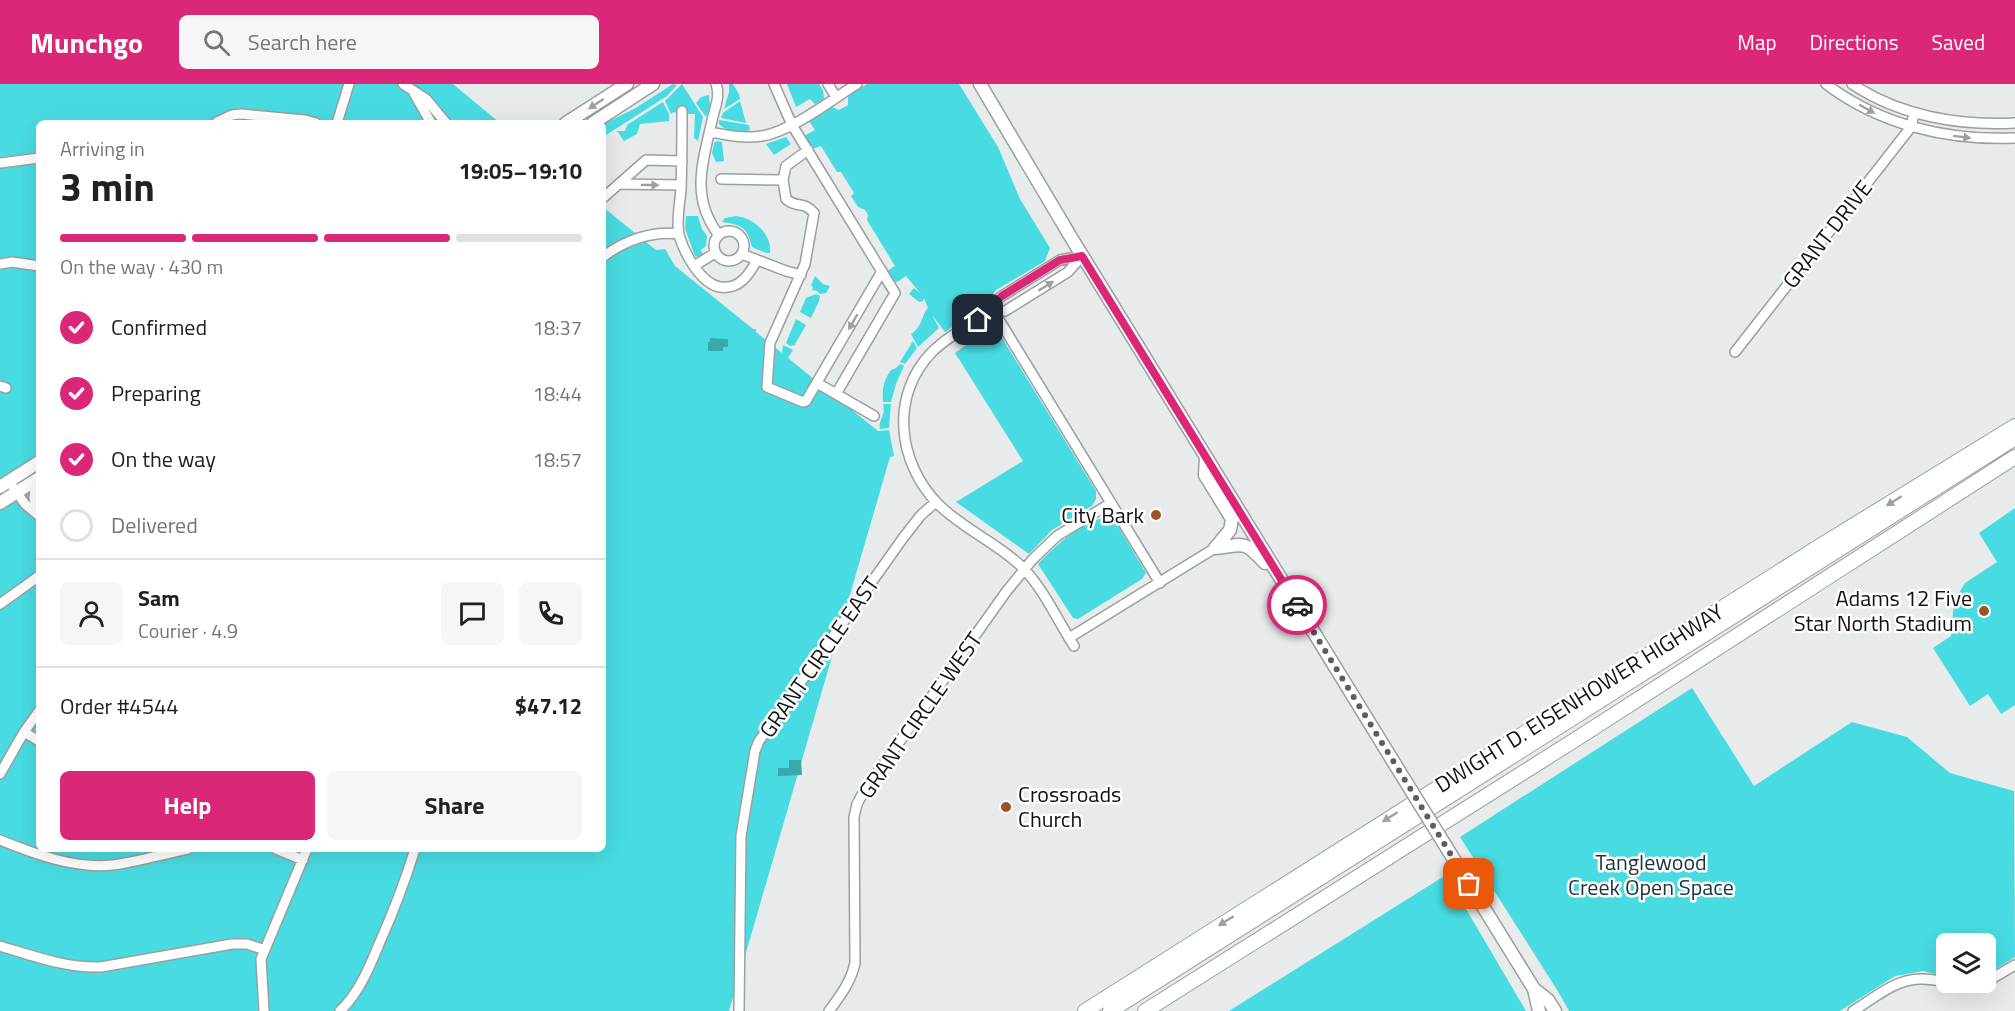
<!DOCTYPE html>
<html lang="en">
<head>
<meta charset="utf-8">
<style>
	body { margin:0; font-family:"Titillium Web",sans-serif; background:#f6f6f6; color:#202124; height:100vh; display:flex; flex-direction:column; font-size:22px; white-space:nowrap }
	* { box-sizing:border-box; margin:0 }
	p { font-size:20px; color:#757577 }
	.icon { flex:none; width:33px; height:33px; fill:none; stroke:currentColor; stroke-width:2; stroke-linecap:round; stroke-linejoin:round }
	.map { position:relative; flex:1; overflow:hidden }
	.side { position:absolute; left:36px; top:36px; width:570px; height:732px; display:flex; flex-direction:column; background:#fff; border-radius:9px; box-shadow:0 6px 24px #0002 }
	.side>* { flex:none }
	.buttons { position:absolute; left:1936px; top:849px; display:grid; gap:12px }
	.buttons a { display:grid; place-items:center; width:60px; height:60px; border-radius:9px; background:#fff; box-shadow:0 6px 24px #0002; font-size:30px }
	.pin { position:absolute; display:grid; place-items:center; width:51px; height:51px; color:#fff; margin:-26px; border-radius:12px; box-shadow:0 3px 9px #0006 }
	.courier { position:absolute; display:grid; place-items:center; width:60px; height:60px; margin:-30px; border:4px solid #db2777; border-radius:50%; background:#fff; color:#222; box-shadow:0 2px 8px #0007 }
	.head em { font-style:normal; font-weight:700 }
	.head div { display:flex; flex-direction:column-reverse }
	.head { display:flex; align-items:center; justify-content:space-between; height:102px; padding:0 24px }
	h1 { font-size:39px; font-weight:700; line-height:45px }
	.bar { display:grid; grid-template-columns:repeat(4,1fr); gap:9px 6px; align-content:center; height:72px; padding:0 24px }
	.bar i { height:8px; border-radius:4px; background:#e0e0e0 }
	.bar .current { background:#db2777 }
	.bar p { grid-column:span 4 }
	.line { display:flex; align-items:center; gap:15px; padding:0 24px; border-top:2px solid #e0e0e0 }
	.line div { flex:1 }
	.round { display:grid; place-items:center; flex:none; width:63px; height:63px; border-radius:9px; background:#f6f6f6 }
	ol { padding:0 24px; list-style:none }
	li { display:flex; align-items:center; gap:18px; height:66px }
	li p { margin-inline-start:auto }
	li .icon { padding:6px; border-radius:50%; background:#db2777; color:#fff; stroke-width:4 }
	li:last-child { color:#757577 }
	li i { width:33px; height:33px; border:3px solid #e0e0e0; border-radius:50% }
	.action { display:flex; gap:12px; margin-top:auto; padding:12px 24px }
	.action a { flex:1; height:69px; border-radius:9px; background:#db2777; color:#fff; font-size:24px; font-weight:700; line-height:69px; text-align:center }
	.action a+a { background:#f6f6f6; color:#202124 }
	header { display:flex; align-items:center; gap:36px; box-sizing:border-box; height:84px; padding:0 30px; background:#db2777; color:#fff }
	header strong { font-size:28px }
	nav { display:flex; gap:33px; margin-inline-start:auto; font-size:21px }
	.search { width:420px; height:54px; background:#f6f6f6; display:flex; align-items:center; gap:15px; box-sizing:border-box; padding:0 21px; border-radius:9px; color:#757577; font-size:22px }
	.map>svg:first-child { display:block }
	.green { fill:#48dce2 }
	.water { fill:#39a9ae }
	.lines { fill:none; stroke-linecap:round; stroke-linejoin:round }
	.minor-casing { stroke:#9b9f9f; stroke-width:12 }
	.major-casing { stroke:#9b9f9f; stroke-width:15 }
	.highway-casing { stroke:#9b9f9f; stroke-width:16 }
	.minor { stroke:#fff; stroke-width:9 }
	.major { stroke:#fff; stroke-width:12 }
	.highway { stroke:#fff; stroke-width:14 }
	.major-bridge-casing { stroke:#9b9f9f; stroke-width:15; stroke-linecap:butt }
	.major-bridge { stroke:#fff; stroke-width:12 }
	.oneway { fill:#a0a0a0 }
	.done { stroke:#5c5e5e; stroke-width:6; stroke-dasharray:0 10.8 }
	.route { stroke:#db2777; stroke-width:8 }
	.poi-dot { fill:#9a542b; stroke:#fff; stroke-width:2 }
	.labels { text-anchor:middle; stroke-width:5; stroke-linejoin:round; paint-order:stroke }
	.street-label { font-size:22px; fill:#111212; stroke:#fff }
	.poi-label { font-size:22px; fill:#111212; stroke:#fff; text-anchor:end }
	.park-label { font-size:22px; fill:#1c3536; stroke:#fff }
</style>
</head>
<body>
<header>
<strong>Munchgo</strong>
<div class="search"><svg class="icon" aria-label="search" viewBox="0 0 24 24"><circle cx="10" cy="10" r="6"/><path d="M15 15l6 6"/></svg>Search here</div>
<nav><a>Map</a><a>Directions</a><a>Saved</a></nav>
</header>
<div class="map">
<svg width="2015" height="927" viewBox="0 0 2015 927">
	<rect width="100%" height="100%" fill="#e7ebeb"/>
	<!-- green -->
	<path class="green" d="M0 0H453L500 39H39V765H603V123L656 166 665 165 675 182 753 245H756V248L782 269 783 261 793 266 788 274 878 347 889 346 894 372 890 373 729 927H0Z
		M673 0 677 1 667 12 603 53V40L634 25Z
		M682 0 703 33 698 57 694 54 695 30H687V27H678V30L674 28 671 30 665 17Z
		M729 0H733L739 10 740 15 724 25 729 8Z
		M787 0H819L823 6 824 15 815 20 810 15 796 23Z
		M867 0H959L998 63 1020 115 1050 164 1045 177 996 206 986 219 945 248 932 231 939 244 918 263 911 250C923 242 921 232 928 224L924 214 923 217 919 218 909 210 914 204 921 210 906 192 897 198 894 197 887 187 895 182 867 136 868 131 865 126 858 123 851 112 854 109 841 88H837L821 62 813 65 804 52 815 46 809 37 832 23 839 26 848 21V12Z
		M709 11 710 22 706 33 696 19 701 13Z
		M740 17 746 39 721 34 723 29Z
		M663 18 669 30V37L640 40 637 50 624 57 617 47H625L627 41Z
		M719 36 749 41 750 46C741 49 726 48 719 40Z
		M786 53 791 60 774 71 766 60Z
		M717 57 722 58 724 77 716 78 712 69 714 59Z
		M686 132H698L702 145 707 152 706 162 701 166 703 170 698 173 695 172 685 145Z
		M736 132C754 134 772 150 770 169H766L752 163C747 142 741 141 722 138L725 134Z
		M815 192 823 200 830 202 826 209 820 210 817 207 812 206 813 203 811 201Z
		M816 210 820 212 819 217 811 234 800 228 806 214Z
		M796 235 806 241 795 260 796 261 790 262 786 259Z
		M993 245 999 249 1096 407V415L1092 422 1052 446 1029 470 956 418 1023 377 955 269 986 247Z
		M913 257 917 264 905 280 900 278Z
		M900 280 904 282 896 300 891 318H883C882 306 883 297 891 286L896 284Z
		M883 320H891L889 344 880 345C878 336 886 332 883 320Z
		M2015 424V621L2001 630 1988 610 1970 622 1933 564 1951 552 1954 517 1965 499 1997 478 1979 449Z
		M1107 433 1115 437 1146 489 1142 495 1078 535 1073 534 1038 480C1055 462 1082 437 1107 433Z
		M1692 604 1754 702 1852 638 1907 653 1950 689 2014 707 2015 873 1986 891V860H1947V893L1923 887 1895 892 1840 927H1569L1559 909 1460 753Z
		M1446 791 1526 927H1229Z"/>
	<!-- water -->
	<path class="water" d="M710 254 728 255V263H723V267H708V258H710Z
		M789 676H801L802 691 778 692V684H789Z"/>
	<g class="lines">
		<defs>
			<path id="minor" d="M403 0 426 15 446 39
				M716 0C720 11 716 21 713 32 704 75 689 111 718 150
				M774 0 792 41 895 209 836 310
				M828 0 836 13
				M1826 0C1880 41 1948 57 2015 54
				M1852 0C1900 32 1959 42 2015 39
				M414 9 431 39
				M682 27C682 53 682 79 681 105 680 119 676 138 679 151 684 169 701 200 720 203 739 206 749 191 757 176
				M217 38 232 31 241 30 305 36 316 39
				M337 39 349 0
				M710 48C727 51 744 55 762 52 792 47 831 16 857 0
				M808 66 786 82 783 96 786 115C797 125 803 116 814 129L805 180 770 259 767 303 803 318 806 317 882 187
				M0 79 39 74
				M721 95 783 96
				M619 100 681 101
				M603 114 646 76 682 77
				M714 162a15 15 0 1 1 30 0a15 15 0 1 1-30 0Z
				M742 170 786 187 801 191
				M603 173C623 157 653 146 679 150
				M0 180 12 178 39 182
				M694 182 715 169
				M992 227 1001 239 1160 499
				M992 227H1005L1068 188 1082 172
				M1735 268 1911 43 1914 29
				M817 299 874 332
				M0 302 6 304
				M36 396 34 414 38 431
				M13 403 25 420 37 430
				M0 520 39 492
				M1069 554 1215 464
				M1074 562C1058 537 1045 508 1025 486 1000 460 964 446 938 420 897 378 890 311 932 268 949 251 972 240 992 227L996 217 1002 212 1060 176 1082 172
				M24 648 39 657
				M0 690 24 648 39 627
				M0 756C34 770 75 785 112 781 137 778 163 770 188 765
				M276 765 303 776
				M0 862C34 872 65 884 101 883L232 860H247L265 866
				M1986 898 2015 881
				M264 927 261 875 307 765
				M340 927C359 909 369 884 379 860 393 829 405 797 415 765
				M739 927 741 752 755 667 759 657 903 454 921 431 936 418
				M829 927C840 912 851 898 855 879L854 733 857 720 863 709 1006 508 1032 476 1057 452 1111 419
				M1853 927C1873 915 1895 895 1920 895 1942 894 1962 906 1984 898"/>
			<path id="major" d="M980 0 1072 155 1396 682
				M566 39 627 0
				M593 39 653 0
				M1206 373 1205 391 1232 435 1230 446 1215 464
				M0 403 39 378
				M0 419 39 394
				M1215 464C1245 461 1243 455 1265 479
				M1458 782 1534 905 1539 927
				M1534 905 1548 916 1555 927"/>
			<path id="highway" d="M1085 927 1815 465 2015 342
				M1110 927 2015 354
				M1145 927 1570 659 2015 373"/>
		</defs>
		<!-- minor casing -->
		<use href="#minor" class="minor-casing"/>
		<!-- major casing -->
		<use href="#major" class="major-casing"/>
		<!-- highway casing -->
		<use href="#highway" class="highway-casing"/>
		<!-- minor -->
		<use href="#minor" class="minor"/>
		<!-- major -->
		<use href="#major" class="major"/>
		<!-- highway -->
		<use href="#highway" class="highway"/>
		<defs>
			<path id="major-bridge" d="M1396 682 1458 782"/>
		</defs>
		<!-- major-bridge casing -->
		<use href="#major-bridge" class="major-bridge-casing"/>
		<!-- major-bridge -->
		<use href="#major-bridge" class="major-bridge"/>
	</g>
	<!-- one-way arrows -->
	<defs><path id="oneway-solid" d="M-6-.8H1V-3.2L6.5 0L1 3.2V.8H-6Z" transform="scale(1.5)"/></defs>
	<g class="oneway">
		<use href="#oneway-solid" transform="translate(596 20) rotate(147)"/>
		<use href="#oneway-solid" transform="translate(1867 25) rotate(29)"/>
		<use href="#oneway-solid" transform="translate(1962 53) rotate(7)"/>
		<use href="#oneway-solid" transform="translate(650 101) rotate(1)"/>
		<use href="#oneway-solid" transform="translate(1046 202) rotate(-32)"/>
		<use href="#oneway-solid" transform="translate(853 238) rotate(120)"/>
		<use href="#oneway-solid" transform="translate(1894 417) rotate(148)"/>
		<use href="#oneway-solid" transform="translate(1390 733) rotate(148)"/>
		<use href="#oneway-solid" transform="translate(1226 837) rotate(148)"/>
	</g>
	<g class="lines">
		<!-- done -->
		<path class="done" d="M1297 521 1469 800"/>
		<!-- route -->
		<path class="route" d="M978 236 992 227 996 217 1002 212 1060 176 1082 172 1297 521"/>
	</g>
	<!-- markers -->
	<g class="poi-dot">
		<circle cx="1156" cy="431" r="6"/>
		<circle cx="1984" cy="527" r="6"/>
		<circle cx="1006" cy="723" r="6"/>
	</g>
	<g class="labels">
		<!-- street labels -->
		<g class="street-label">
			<text transform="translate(1827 150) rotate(-52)" y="8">GRANT DRIVE</text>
			<text transform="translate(819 573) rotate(-55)" y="8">GRANT CIRCLE EAST</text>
			<text transform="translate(1579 614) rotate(-32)" y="8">DWIGHT D. EISENHOWER HIGHWAY</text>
			<text transform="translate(920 631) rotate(-55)" y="8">GRANT CIRCLE WEST</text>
		</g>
		<!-- poi labels -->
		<g class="poi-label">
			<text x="1144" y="439">City Bark</text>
			<text x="1972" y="522">Adams 12 Five<tspan x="1972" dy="25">Star North Stadium</tspan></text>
			<text x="1018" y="718" text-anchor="start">Crossroads<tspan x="1018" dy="25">Church</tspan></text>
		</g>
		<!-- park labels -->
		<g class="park-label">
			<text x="1651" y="786">Tanglewood<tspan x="1651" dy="25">Creek Open Space</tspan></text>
		</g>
	</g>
</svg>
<div class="buttons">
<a><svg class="icon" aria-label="layers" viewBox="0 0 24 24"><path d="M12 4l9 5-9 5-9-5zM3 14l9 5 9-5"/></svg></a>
</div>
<div class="pin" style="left:1469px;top:800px;background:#ea580c"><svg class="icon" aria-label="bag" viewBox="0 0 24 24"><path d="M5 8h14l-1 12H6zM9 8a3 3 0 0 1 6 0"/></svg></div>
<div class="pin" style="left:978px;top:236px;background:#1f2937"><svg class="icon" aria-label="home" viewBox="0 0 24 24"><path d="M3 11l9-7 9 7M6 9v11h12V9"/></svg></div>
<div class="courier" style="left:1297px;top:521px"><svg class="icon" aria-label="car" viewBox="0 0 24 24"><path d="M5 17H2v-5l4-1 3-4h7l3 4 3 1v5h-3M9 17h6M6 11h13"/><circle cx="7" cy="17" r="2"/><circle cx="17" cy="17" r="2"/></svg></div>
<section class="side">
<div class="head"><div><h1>3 min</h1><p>Arriving in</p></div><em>19:05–19:10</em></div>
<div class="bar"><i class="current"></i><i class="current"></i><i class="current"></i><i></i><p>On the way · 430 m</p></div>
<ol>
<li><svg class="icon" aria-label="check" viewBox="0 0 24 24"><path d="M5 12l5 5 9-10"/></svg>Confirmed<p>18:37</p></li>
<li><svg class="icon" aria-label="check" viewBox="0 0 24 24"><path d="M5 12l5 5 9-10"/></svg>Preparing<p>18:44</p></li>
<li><svg class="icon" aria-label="check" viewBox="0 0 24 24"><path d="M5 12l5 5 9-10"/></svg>On the way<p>18:57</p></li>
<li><i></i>Delivered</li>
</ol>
<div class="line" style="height:108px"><a class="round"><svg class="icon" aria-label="person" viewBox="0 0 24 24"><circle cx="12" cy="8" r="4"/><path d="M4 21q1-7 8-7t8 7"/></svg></a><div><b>Sam</b><p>Courier · 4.9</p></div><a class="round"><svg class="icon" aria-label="chat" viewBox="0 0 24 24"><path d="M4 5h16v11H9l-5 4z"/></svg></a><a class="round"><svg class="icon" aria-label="phone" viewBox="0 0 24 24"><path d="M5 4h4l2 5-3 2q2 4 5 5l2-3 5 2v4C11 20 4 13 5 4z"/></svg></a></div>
<div class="line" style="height:78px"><div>Order #4544</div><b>$47.12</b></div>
<div class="action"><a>Help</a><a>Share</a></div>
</section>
</div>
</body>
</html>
